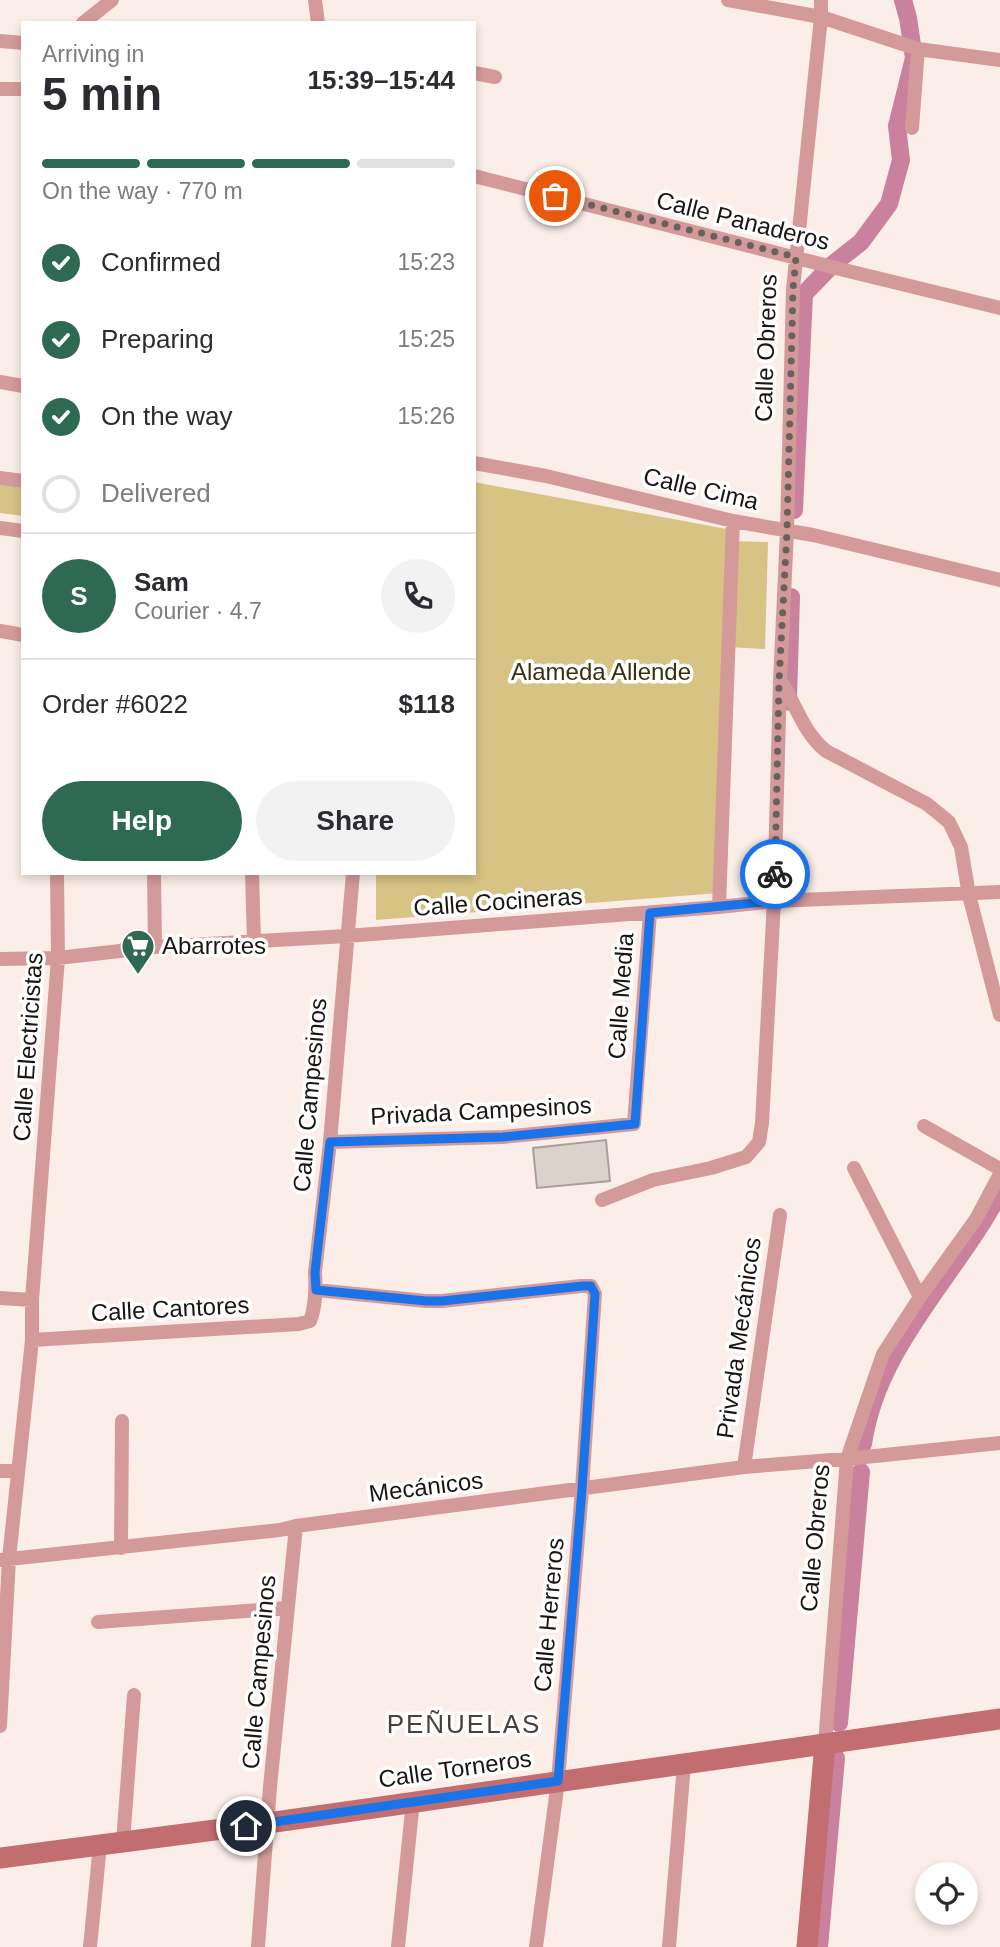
<!DOCTYPE html>
<html lang="en">
<head>
<meta charset="utf-8">
<style>
	body { margin:0; font-family:Helvetica,sans-serif; background:#f2f2f3; color:#2b2b33; height:100vh; display:flex; flex-direction:column; font-size:26px; white-space:nowrap }
	* { box-sizing:border-box; margin:0 }
	p { font-size:23px; color:#7c7c81 }
	.icon { flex:none; width:38px; height:38px; fill:none; stroke:currentColor; stroke-width:2; stroke-linecap:round; stroke-linejoin:round }
	.map { position:relative; flex:1; overflow:hidden }
	.drawer { position:absolute; left:21px; top:21px; width:455px; height:854px; display:flex; flex-direction:column; background:#fff; border-radius:0px; box-shadow:0 4px 10px #0003 }
	.drawer>* { flex:none }
	.buttons { position:absolute; left:915px; top:1862px; display:grid; gap:14px }
	.buttons a { display:grid; place-items:center; width:63px; height:63px; border-radius:50%; background:#fff; box-shadow:0 4px 10px #0003; font-size:35px }
	.pin { position:absolute; display:grid; place-items:center; width:60px; height:60px; color:#fff; margin:-30px; border:4px solid #fff; border-radius:50%; box-shadow:0 2px 7px #0007 }
	.courier { position:absolute; display:grid; place-items:center; width:70px; height:70px; margin:-35px; border:5px solid #1a73e8; border-radius:50%; background:#fff; color:#222; box-shadow:0 2px 9px #0007 }
	.head em { font-style:normal; font-weight:800 }
	.head div { display:flex; flex-direction:column-reverse }
	.head { display:flex; align-items:center; justify-content:space-between; height:119px; padding:0 21px }
	h1 { font-size:46px; font-weight:800; line-height:52px }
	.bar { display:grid; grid-template-columns:repeat(4,1fr); gap:10px 7px; align-content:center; height:84px; padding:0 21px }
	.bar i { height:9px; border-radius:5px; background:#e1e1e2 }
	.bar .on { background:#2e6953 }
	.bar p { grid-column:span 4 }
	.line { display:flex; align-items:center; gap:18px; padding:0 21px; border-top:2px solid #e1e1e2 }
	.line div { flex:1 }
	.round { display:grid; place-items:center; flex:none; width:74px; height:74px; border-radius:37px; background:#f2f2f3 }
	ol { padding:0 21px; list-style:none }
	li { display:flex; align-items:center; gap:21px; height:77px }
	li p { margin-inline-start:auto }
	li .icon { padding:7px; border-radius:50%; background:#2e6953; color:#fff; stroke-width:4 }
	li:last-child { color:#7c7c81 }
	li i { width:38px; height:38px; border:4px solid #e1e1e2; border-radius:50% }
	.cta { display:flex; gap:14px; margin-top:auto; padding:14px 21px }
	.cta a { flex:1; height:80px; border-radius:42px; background:#2e6953; color:#fff; font-size:28px; font-weight:800; line-height:80px; text-align:center }
	.cta a+a { background:#f2f2f3; color:#2b2b33 }
	.map>svg:first-child { display:block }
	.green { fill:#d7c383 }
	.lines { fill:none; stroke-linecap:round; stroke-linejoin:round }
	.canal { stroke:#c9819e; stroke-width:18 }
	.building { fill:#dbd2c9; stroke:#a9a199; stroke-width:2 }
	.street { stroke:#d49a9a; stroke-width:14 }
	.secondary { stroke:#c26e70; stroke-width:21 }
	.done { stroke:#68615e; stroke-width:7; stroke-dasharray:0 12.6 }
	.route { stroke:#1a73e8; stroke-width:9 }
	.labels { text-anchor:middle; stroke-width:7; stroke-linejoin:round; paint-order:stroke }
	.street-label { font-size:24px; fill:#191513; stroke:#fff }
	.park-label { font-size:24px; fill:#39300f; stroke:#fff }
	.poi-label { font-size:24px; fill:#191513; stroke:#fff; text-anchor:start }
	.neighbourhood-label { font-size:26px; letter-spacing:2px; fill:#493f3b; stroke:#fff }
</style>
</head>
<body>
<div class="map">
<svg width="1000" height="1947" viewBox="0 0 1000 1947">
	<rect width="100%" height="100%" fill="#fbeee9"/>
	<!-- green -->
	<path class="green" d="M474 482 732 530 733 541 768 542 765 649 729 647 719 893 376 920V873H474Z
		M0 485 23 488V516L0 513Z"/>
	<g class="lines">
		<!-- canal -->
		<path class="canal" d="M794 510 804 294 832 265 861 242 889 204 901 160 897 126 914 58 908 18 903 0
			M790 702 788 698 791 597
			M863 1444C877 1346 956 1276 1000 1192
			M839 1723 861 1472
			M819 1947 836 1758"/>
	</g>
	<!-- building -->
	<path class="building" d="M606 1140 610 1181 537 1188 533 1148Z"/>
	<g class="lines">
		<!-- street -->
		<path class="street" d="M315 0 318 23
			M728 0 821 17 918 49 1000 60
			M83 23 112 0
			M0 41 23 43
			M474 73 495 77
			M0 89H23
			M912 128 918 49
			M474 176 840 269 1000 308
			M0 382 23 386
			M474 463 546 476 733 521 813 535 1000 580
			M0 478 23 481
			M0 528 23 531
			M0 631 23 635
			M780 682 784 686C797 709 805 734 826 751L927 804 949 822 961 847 969 895 1000 1015
			M154 873 155 947
			M252 873 254 942
			M719 907 733 521
			M0 959 58 958 155 947 347 936 719 907 774 901 1000 892
			M924 1126 1000 1169
			M330 1142 503 1137 634 1124 650 913
			M854 1168 920 1297
			M602 1200 653 1180 711 1168 746 1157 759 1142 762 1123 774 901 780 682 787 531 793 289 821 17V0
			M316 1290 426 1301H442L581 1286H591L595 1294 582 1489 558 1781 536 1947
			M0 1298 32 1300
			M32 1340 299 1324 310 1321C316 1305 316 1289 315 1272L330 1142 353 873
			M744 1467 780 1215
			M0 1471H18
			M121 1548 122 1421
			M0 1560 280 1530 296 1526 744 1467 856 1458 1000 1443
			M98 1622 287 1608
			M0 1726 9 1559 32 1340V1300L58 958 57 873
			M825 1744 847 1459 883 1354 920 1297 976 1219 1000 1174
			M123 1842 134 1695
			M90 1947 100 1845
			M258 1947 270 1787 296 1526
			M398 1947 413 1801
			M669 1947 684 1764"/>
		<!-- secondary -->
		<path class="secondary" d="M0 1858 268 1823 1000 1719
			M807 1947 825 1744"/>
	</g>
	<g class="lines">
		<!-- done -->
		<path class="done" d="M555 196 796 257 793 289 787 531 779 682 775 874"/>
		<!-- route -->
		<path class="route" d="M246 1826 558 1781 582 1489 595 1294 591 1286H582L442 1301H426L316 1290 315 1272 330 1142 503 1137 635 1124 650 913 774 901 775 874"/>
	</g>
	<!-- icons -->
	<defs>
		<symbol id="supermarket-pin" viewBox="-11 -11 22 30"><path d="M0 17L-7.5 6A9.5 9.5 0 1 1 7.5 6Z" fill="#2e6953" stroke="#fff"/><path d="M-6-5.5h2.5l.6 2H6L4.5 2H-2.5L-4.4-4H-6ZM-1.5 3.2a1.3 1.3 0 1 0 .1 0ZM3 3.2a1.3 1.3 0 1 0 .1 0Z" fill="#fff"/></symbol>
	</defs>
	<g fill-rule="evenodd">
		<use href="#supermarket-pin" x="119" y="927" width="38" height="52"/>
	</g>
	<g class="labels">
		<!-- street labels -->
		<g class="street-label">
			<text transform="translate(743 221) rotate(14)" y="8">Calle Panaderos</text>
			<text transform="translate(766 348) rotate(-88)" y="8">Calle Obreros</text>
			<text transform="translate(701 489) rotate(13)" y="8">Calle Cima</text>
			<text transform="translate(498 902) rotate(-4)" y="8">Calle Cocineras</text>
			<text transform="translate(621 996) rotate(-86)" y="8">Calle Media</text>
			<text transform="translate(28 1047) rotate(-86)" y="8">Calle Electricistas</text>
			<text transform="translate(310 1095) rotate(-85)" y="8">Calle Campesinos</text>
			<text transform="translate(481 1111) rotate(-3)" y="8">Privada Campesinos</text>
			<text transform="translate(170 1309) rotate(-3)" y="8">Calle Cantores</text>
			<text transform="translate(739 1338) rotate(-82)" y="8">Privada Mecánicos</text>
			<text transform="translate(426 1487) rotate(-7)" y="8">Mecánicos</text>
			<text transform="translate(815 1538) rotate(-85)" y="8">Calle Obreros</text>
			<text transform="translate(549 1615) rotate(-85)" y="8">Calle Herreros</text>
			<text transform="translate(259 1672) rotate(-85)" y="8">Calle Campesinos</text>
			<text transform="translate(455 1769) rotate(-8)" y="8">Calle Torneros</text>
		</g>
		<!-- park labels -->
		<g class="park-label">
			<text x="601" y="680">Alameda Allende</text>
		</g>
		<!-- poi labels -->
		<g class="poi-label">
			<text x="162" y="954">Abarrotes</text>
		</g>
		<!-- neighbourhood labels -->
		<g class="neighbourhood-label">
			<text x="464" y="1733">PEÑUELAS</text>
		</g>
	</g>
</svg>
<div class="buttons">
<a><svg class="icon" aria-label="locate" viewBox="0 0 24 24"><circle cx="12" cy="12" r="6"/><path d="M12 2v4M12 18v4M2 12h4M18 12h4"/></svg></a>
</div>
<div class="pin" style="left:555px;top:196px;background:#ea580c"><svg class="icon" aria-label="bag" viewBox="0 0 24 24"><path d="M5 8h14l-1 12H6zM9 8a3 3 0 0 1 6 0"/></svg></div>
<div class="pin" style="left:246px;top:1826px;background:#1f2937"><svg class="icon" aria-label="home" viewBox="0 0 24 24"><path d="M3 11l9-7 9 7M6 9v11h12V9"/></svg></div>
<div class="courier" style="left:775px;top:874px"><svg class="icon" aria-label="bike" viewBox="0 0 24 24"><circle cx="6" cy="16" r="4"/><circle cx="18" cy="16" r="4"/><path d="M6 16l4-8h5l3 8M10 8l3 8H6M13 5h3"/></svg></div>
<section class="drawer">
<div class="head"><div><h1>5 min</h1><p>Arriving in</p></div><em>15:39–15:44</em></div>
<div class="bar"><i class="on"></i><i class="on"></i><i class="on"></i><i></i><p>On the way · 770 m</p></div>
<ol>
<li><svg class="icon" aria-label="check" viewBox="0 0 24 24"><path d="M5 12l5 5 9-10"/></svg>Confirmed<p>15:23</p></li>
<li><svg class="icon" aria-label="check" viewBox="0 0 24 24"><path d="M5 12l5 5 9-10"/></svg>Preparing<p>15:25</p></li>
<li><svg class="icon" aria-label="check" viewBox="0 0 24 24"><path d="M5 12l5 5 9-10"/></svg>On the way<p>15:26</p></li>
<li><i></i>Delivered</li>
</ol>
<div class="line" style="height:126px"><b class="round" style="background:#2e6953;color:#fff">S</b><div><b>Sam</b><p>Courier · 4.7</p></div><a class="round"><svg class="icon" aria-label="phone" viewBox="0 0 24 24"><path d="M5 4h4l2 5-3 2q2 4 5 5l2-3 5 2v4C11 20 4 13 5 4z"/></svg></a></div>
<div class="line" style="height:91px"><div>Order #6022</div><b>$118</b></div>
<div class="cta"><a>Help</a><a>Share</a></div>
</section>
</div>
</body>
</html>
